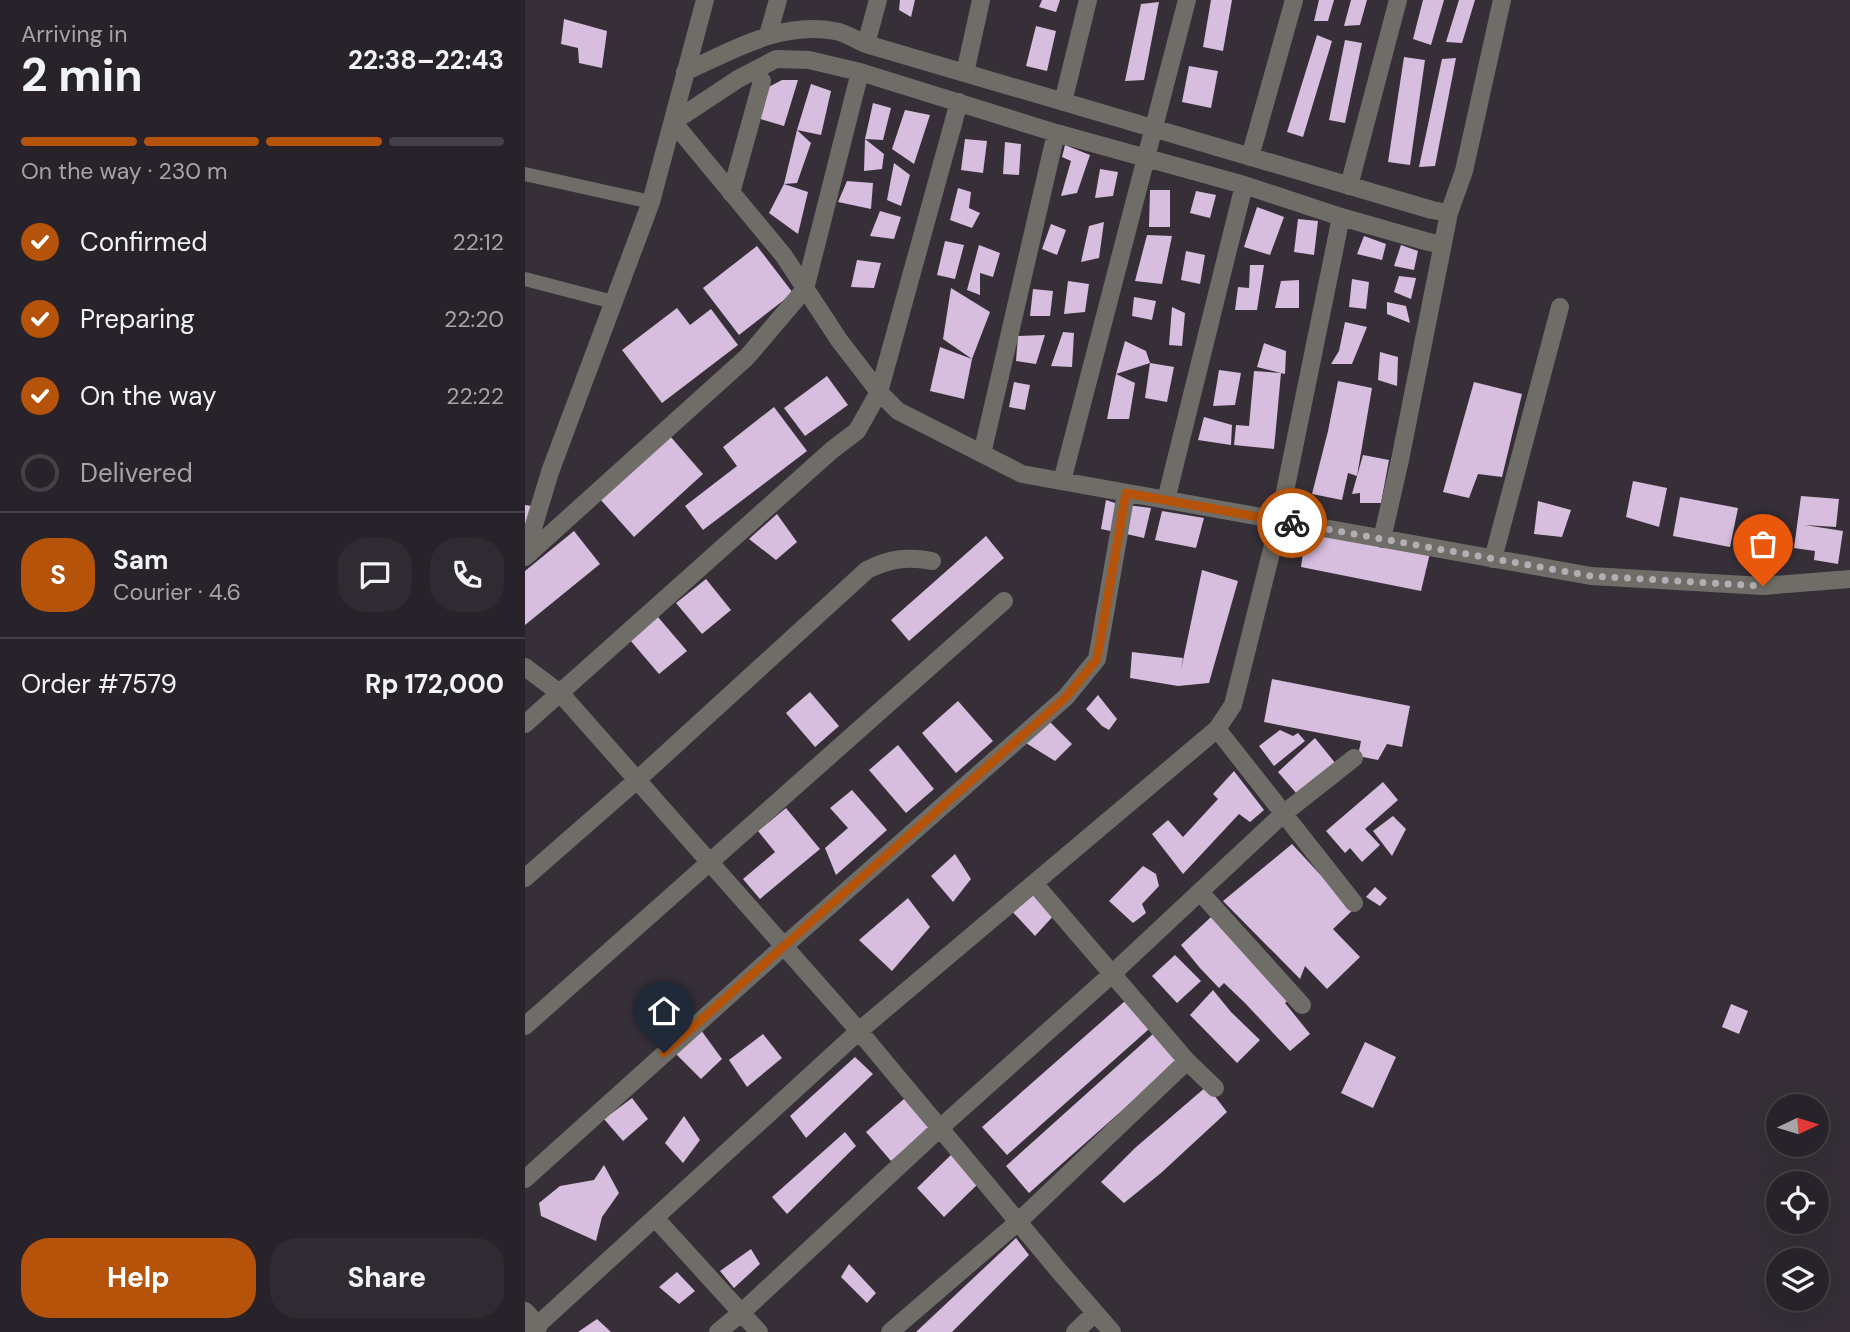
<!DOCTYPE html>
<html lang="en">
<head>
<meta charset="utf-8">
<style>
	body { margin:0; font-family:"DM Sans",sans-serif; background:#302b32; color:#f1f3f6; height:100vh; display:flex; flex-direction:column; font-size:26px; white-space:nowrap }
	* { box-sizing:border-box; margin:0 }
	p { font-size:23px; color:#a5a4a8 }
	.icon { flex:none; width:38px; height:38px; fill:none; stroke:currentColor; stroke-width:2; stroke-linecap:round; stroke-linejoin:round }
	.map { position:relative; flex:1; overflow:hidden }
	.drawer { display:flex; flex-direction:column; background:#28232a; width:525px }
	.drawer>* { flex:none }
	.needle { width:46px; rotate:86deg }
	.buttons { position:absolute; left:1241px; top:1094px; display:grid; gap:14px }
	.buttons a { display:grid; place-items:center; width:63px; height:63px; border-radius:50%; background:#28232a; box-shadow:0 7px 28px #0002,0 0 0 2px #444047; font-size:35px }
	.pin { position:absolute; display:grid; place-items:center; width:60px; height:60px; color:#fff; margin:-72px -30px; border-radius:50% 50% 50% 0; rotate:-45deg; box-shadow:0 0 7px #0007 }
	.pin .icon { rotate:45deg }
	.courier { position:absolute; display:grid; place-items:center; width:70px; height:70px; margin:-35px; border:5px solid #b45309; border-radius:50%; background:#fff; color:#222; box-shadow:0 2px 9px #0007 }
	.headline em { font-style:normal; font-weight:700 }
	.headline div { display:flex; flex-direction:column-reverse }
	.headline { display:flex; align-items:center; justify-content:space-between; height:119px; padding:0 21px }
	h1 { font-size:46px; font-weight:700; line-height:52px }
	.bar { display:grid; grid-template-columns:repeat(4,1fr); gap:10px 7px; align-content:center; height:84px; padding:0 21px }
	.bar i { height:9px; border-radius:5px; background:#444047 }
	.bar .selected { background:#b45309 }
	.bar p { grid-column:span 4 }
	.line { display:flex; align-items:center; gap:18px; padding:0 21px; border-top:2px solid #444047 }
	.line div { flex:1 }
	.round { display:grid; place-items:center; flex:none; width:74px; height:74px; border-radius:28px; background:#302b32 }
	ol { padding:0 21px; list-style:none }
	li { display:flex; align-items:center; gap:21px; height:77px }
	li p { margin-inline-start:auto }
	li .icon { padding:7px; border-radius:50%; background:#b45309; color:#fff; stroke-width:4 }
	li:last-child { color:#a5a4a8 }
	li i { width:38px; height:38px; border:4px solid #444047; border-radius:50% }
	.action { display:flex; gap:14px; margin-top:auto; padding:14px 21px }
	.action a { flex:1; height:80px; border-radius:28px; background:#b45309; color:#fff; font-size:28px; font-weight:700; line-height:80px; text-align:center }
	.action a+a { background:#302b32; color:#f1f3f6 }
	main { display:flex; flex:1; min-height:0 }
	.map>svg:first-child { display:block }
	.building { fill:#d7bdde }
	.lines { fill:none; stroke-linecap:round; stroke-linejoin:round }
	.service { stroke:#6f6d67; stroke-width:14 }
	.minor { stroke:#6f6d67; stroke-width:18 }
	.done { stroke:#b3adb4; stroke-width:7; stroke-dasharray:0 12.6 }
	.route { stroke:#b45309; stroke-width:9 }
</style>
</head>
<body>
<main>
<section class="drawer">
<div class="headline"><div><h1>2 min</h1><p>Arriving in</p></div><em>22:38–22:43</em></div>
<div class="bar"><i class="selected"></i><i class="selected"></i><i class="selected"></i><i></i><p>On the way · 230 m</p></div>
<ol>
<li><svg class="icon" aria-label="check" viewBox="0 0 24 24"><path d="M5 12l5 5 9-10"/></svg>Confirmed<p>22:12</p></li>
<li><svg class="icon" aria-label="check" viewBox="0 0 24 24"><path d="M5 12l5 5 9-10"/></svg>Preparing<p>22:20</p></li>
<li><svg class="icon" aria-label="check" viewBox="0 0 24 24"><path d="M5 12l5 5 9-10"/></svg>On the way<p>22:22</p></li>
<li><i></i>Delivered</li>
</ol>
<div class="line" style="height:126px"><b class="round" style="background:#b45309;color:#fff">S</b><div><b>Sam</b><p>Courier · 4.6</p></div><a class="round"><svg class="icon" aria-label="chat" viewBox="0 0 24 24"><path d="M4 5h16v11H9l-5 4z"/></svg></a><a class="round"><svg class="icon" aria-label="phone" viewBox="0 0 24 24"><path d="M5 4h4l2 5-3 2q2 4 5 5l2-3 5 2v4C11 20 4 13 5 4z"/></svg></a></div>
<div class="line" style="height:91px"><div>Order #7579</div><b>Rp 172,000</b></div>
<div class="action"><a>Help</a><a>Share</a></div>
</section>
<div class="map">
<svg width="1325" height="1332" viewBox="0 0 1325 1332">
	<rect width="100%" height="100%" fill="#362f38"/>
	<!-- building -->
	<path class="building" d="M375 0H390L386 17 374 10Z
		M517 0H535L531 12 514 7Z
		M686 0H707L698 51 678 47Z
		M794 0H809L803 21H789Z
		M826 0H842L835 25 819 26Z
		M898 0H919L906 45 888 39Z
		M934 0H950L937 43 921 42Z
		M634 2 619 80 600 81 616 4Z
		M39 19 82 31 77 68 54 63 53 48 36 44Z
		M511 26 531 31 522 71 501 66Z
		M792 35 807 41 778 137 762 132Z
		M820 40 837 43 820 123 804 120Z
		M879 57 900 60 885 165 863 162Z
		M931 58 910 166 894 167 917 59Z
		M664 66 693 71 686 108 657 102Z
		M257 80H273L259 126 229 117 238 90Z
		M286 84 306 91 296 135 272 130Z
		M348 103 366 108 358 140 340 139Z
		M380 110 405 115 389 164 367 149Z
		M272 130 286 143 272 183 259 184Z
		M340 139 359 154 357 169 339 171Z
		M440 139 462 141 458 173 436 170Z
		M480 142 496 144 494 175 478 174Z
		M540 145 565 155 552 193 536 196 546 161 537 157Z
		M369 163 385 175 376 206 362 200Z
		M575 169 593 172 588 196 570 198Z
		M322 181 348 183 346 209 313 202Z
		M259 184 283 192 273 234 244 213Z
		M433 188 446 192 444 208 455 213 447 228 425 220Z
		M625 190H645V227H624Z
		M671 191 691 195 685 218 665 213Z
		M732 207 759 217 745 255 719 247Z
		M355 211 376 217 369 239 345 236Z
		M773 219 793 221 789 255 769 252Z
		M579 222 574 258 556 262 564 226Z
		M526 224 541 230 532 255 517 249Z
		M622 235 647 236 637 284 610 281Z
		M839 236 861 244 857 260 832 254Z
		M420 241 439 245 430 279 412 275Z
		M454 245 475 253 468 277 455 273V295L442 290Z
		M876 245 893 251 889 270 869 266Z
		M232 246 268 293 214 335 178 288Z
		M661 251 680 255 675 284 656 280Z
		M332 260 356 263 349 288 326 287Z
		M725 265H739L732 310H710L713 287 724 288Z
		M874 276 891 278 886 299 869 292Z
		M827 279 844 282 841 309 824 307Z
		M774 280V308H750L756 281Z
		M543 281 564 284 560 312 539 314Z
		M426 288 465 312 447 359 439 399 405 391 415 347 447 359 418 339Z
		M508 289 528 291 525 316H505Z
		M609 297 631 301 627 320 607 316Z
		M862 302 881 306 885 323 862 314Z
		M647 307 660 313 657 346 644 345Z
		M152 308 165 325 186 309 213 345 137 403 97 350Z
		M820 322 842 327 827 364H806L814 351Z
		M538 332 549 333 547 367 526 366Z
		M520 335 511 364 491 361 493 336Z
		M600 341 621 351 625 363 591 374 610 383 604 419H582L591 374Z
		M739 343 761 351 760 374 732 367Z
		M855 352 873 357 872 386 853 380Z
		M625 363 649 367 642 402 620 398Z
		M694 370 716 373 710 405 688 406Z
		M729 371 756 373 749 449 709 445 711 425 724 426Z
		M302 376 323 405 280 436 259 408Z
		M813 381 847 388 832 476 823 473 817 500 787 494 803 431Z
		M489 382 505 385 500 410 484 407Z
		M949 382 997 394 977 477 953 474 944 498 918 492Z
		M249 407 282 451 178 530 160 506 212 466 198 447Z
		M679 417 707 425 706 445 673 440Z
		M145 436 178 474 109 537 75 499Z
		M838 455 864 460 856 503H835V493L827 494Z
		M1108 481 1142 488 1134 527 1101 517Z
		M1276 496 1314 499 1311 527 1280 525 1318 531 1313 564 1289 560 1290 551 1269 548Z
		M1155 497 1213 508 1205 547 1148 536Z
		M581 500 590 503V532L576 529Z
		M1013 501 1046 510 1037 537 1009 534Z
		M0 505 7 506 0 527Z
		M602 505 626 508 619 538 597 533Z
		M637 511 679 518 671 548 630 540Z
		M252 514 272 542 251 560 224 539Z
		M49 531 75 564 0 625V571Z
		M781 531 905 553 896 591 776 567Z
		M461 536 479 558 384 641 366 620Z
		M677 570 713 581 684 683 653 686 605 678 607 652 658 658 656 670Z
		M181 579 206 610 177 634 151 603Z
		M133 617 162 651 134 674 105 640Z
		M747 679 885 706 877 747 862 744 853 760 833 756 836 741 739 722Z
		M285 692 314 726 290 747 261 713Z
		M573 695 592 719 584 730 577 726 561 709Z
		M433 701 468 741 431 773 397 733Z
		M521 718 547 744 530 761 496 740Z
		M755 730 768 736 773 733 780 741 749 766 734 746Z
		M790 738 811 764 772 794 753 772Z
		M373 745 409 789 381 813 344 770Z
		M709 771 739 810 725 822 714 814 658 874 627 834 643 820 658 837 693 799 688 794Z
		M858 782 873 800 840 829 855 845 837 862 825 848 820 853 801 831Z
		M327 790 362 830 311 875 300 848 323 828 305 808Z
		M261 808 295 849 235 899 218 879 250 852 233 831Z
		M868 816 881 829 867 856 848 831Z
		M767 844 828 910 808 929 835 957 802 989 780 966 775 979 698 901Z
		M430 854 446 879 428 902 406 876Z
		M618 866 631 874 634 886 617 904 621 913 608 923 584 901Z
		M509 887 531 913 510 936 484 908Z
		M850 887 862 898 855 906 841 897Z
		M383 898 405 927 367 971 334 940Z
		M686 917 764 1000 760 1003 785 1034 765 1051 720 1003 699 983 694 988 675 968 656 945Z
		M650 955 676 981 652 1003 627 976Z
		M688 990 706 1012 735 1040 712 1063 665 1015Z
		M600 1001 624 1029 482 1155 457 1127Z
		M1206 1004 1223 1011 1214 1034 1197 1027Z
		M173 1026 197 1059 176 1079 148 1051Z
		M629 1033 654 1060 504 1193 481 1166Z
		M238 1034 257 1058 222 1087 204 1060Z
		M840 1042 871 1057 848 1108 816 1093Z
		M330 1057 348 1074 281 1138 265 1116Z
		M682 1086 702 1112 636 1173 599 1203 576 1182 610 1148Z
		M107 1098 123 1119 98 1141 79 1119Z
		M379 1099 404 1128 366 1161 341 1132Z
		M159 1116 175 1140 158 1163 140 1143Z
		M320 1132 331 1146 262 1214 247 1197Z
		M427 1154 454 1183 419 1217 392 1188Z
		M79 1165 94 1193 77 1217 71 1241 16 1216 14 1203 35 1186 69 1180Z
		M491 1238 504 1255 427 1332H391Z
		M226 1249 235 1264 209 1288 195 1271Z
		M324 1264 351 1293 342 1303 316 1277Z
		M152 1272 170 1291 154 1304 134 1287Z
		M72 1319 86 1332H53Z"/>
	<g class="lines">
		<!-- service -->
		<path class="service" d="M0 174 126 202
			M0 279 88 302"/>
		<!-- minor -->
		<path class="minor" d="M243 35 253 0
			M341 44 353 0
			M160 72C208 50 256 21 310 31 321 33 331 40 341 44L907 210 924 213
			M440 73 456 0
			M538 102 563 0
			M725 157 769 0
			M824 186 873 0
			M206 193 237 81
			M917 245 900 241 816 217 719 185 531 133 335 72 284 60 251 59 213 79 148 122 259 256 314 340 354 392 373 411 497 474 1066 576 1238 586 1325 579
			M457 454 531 133
			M537 481 662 0
			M641 500 719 185
			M857 539 875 460 924 213 939 171 977 0
			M0 555 25 472 126 202 180 0
			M0 557 222 357 280 289 335 72
			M968 559 1035 307
			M0 667 36 694 334 1031 5 1332
			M0 724 307 450 332 431 354 392 434 102
			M692 729 829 903
			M0 878 112 780 342 570C364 559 382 556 407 561
			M509 883 662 1061 690 1088
			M675 892 777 1005
			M0 1026 479 601
			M0 1179 259 946 541 697 572 659 601 493
			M131 1219 234 1332
			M0 1311 14 1326
			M193 1332 216 1313 415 1128 587 974 758 814 829 758
			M365 1332 493 1222 662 1061
			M550 1332 570 1313
			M587 1332 534 1271 334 1031 692 729 708 705 754 521 816 217"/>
	</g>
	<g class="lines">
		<!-- done -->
		<path class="done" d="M767 523 1066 576 1238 586"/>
		<!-- route -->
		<path class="route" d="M139 1053 259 946 541 697 572 659 601 493 767 523"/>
	</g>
</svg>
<div class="buttons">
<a><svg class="needle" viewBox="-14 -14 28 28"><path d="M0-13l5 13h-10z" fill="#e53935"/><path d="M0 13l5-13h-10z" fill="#a5a4a8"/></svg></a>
<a><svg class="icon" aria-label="locate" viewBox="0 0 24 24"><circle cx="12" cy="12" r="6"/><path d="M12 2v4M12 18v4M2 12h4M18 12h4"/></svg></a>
<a><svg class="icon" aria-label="layers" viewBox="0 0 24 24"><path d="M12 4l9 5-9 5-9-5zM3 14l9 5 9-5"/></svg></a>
</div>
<div class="pin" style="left:1238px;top:586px;background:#ea580c"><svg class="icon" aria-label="bag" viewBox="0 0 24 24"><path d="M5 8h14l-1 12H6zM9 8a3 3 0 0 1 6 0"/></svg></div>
<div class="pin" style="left:139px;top:1053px;background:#1f2937"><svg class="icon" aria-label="home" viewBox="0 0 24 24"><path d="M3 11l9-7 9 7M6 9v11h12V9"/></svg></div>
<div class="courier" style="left:767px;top:523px"><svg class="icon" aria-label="bike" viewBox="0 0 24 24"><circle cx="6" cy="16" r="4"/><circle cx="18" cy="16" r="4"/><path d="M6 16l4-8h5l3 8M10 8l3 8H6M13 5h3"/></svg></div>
</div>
</main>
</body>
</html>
